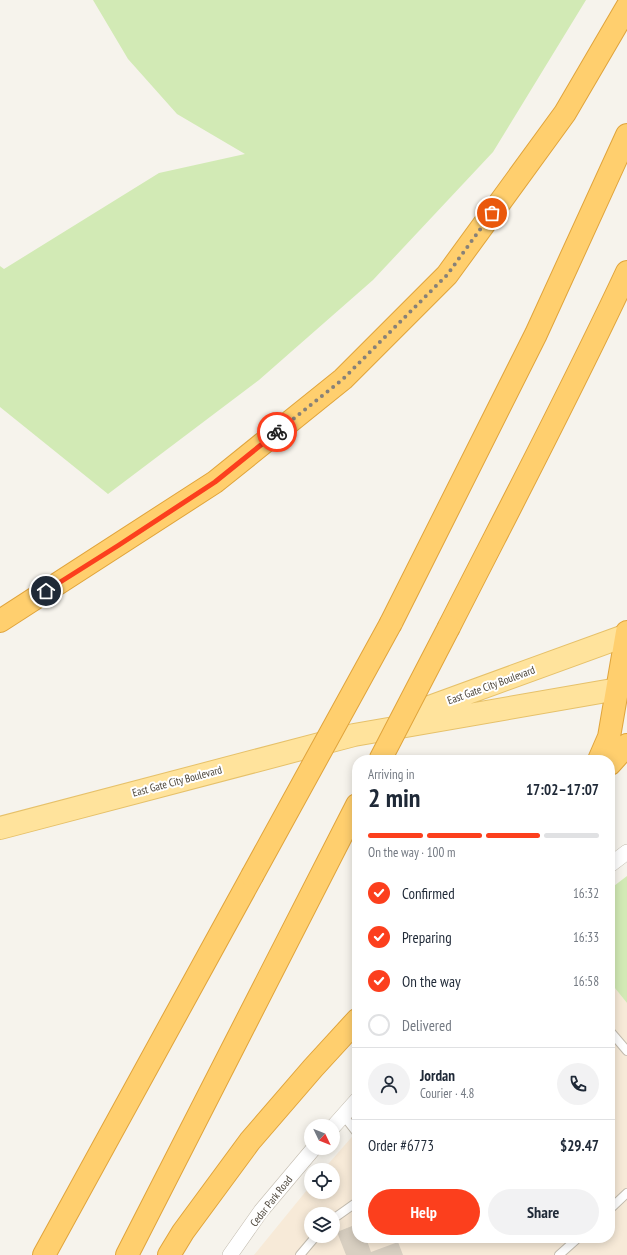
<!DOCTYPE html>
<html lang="en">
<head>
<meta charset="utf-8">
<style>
	body { margin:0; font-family:"PT Sans Narrow",sans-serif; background:#f2f2f3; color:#1f2937; height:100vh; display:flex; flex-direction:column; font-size:15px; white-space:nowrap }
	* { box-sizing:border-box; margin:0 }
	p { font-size:13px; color:#747a83 }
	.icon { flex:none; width:22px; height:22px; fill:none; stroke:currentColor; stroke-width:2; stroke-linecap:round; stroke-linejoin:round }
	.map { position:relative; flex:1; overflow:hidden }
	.panel { position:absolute; left:352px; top:755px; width:263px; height:488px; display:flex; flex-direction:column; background:#fff; border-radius:16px; box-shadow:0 2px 10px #0003 }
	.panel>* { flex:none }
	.needle { width:26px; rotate:133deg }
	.tools { position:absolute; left:304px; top:1119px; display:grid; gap:8px }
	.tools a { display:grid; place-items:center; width:36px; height:36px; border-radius:50%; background:#fff; box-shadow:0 2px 10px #0003; font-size:20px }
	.pin { position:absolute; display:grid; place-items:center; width:34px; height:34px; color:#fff; margin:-17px; border:2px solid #fff; border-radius:50%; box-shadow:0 1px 4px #0007 }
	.courier { position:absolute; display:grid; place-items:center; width:40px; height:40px; margin:-20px; border:3px solid #fc3f1d; border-radius:50%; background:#fff; color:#222; box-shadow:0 1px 5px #0007 }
	.headline em { font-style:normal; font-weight:700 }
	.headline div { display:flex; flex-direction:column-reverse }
	.headline { display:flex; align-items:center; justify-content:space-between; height:68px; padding:0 16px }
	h1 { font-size:26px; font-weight:700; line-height:30px }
	.bar { display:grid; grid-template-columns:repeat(4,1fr); gap:6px 4px; align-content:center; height:48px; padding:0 16px }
	.bar i { height:5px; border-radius:3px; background:#e0e1e3 }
	.bar .on { background:#fc3f1d }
	.bar p { grid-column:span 4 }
	.line { display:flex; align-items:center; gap:10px; padding:0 16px; border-top:1px solid #e0e1e3 }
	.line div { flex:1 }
	.round { display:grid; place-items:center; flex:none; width:42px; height:42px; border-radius:21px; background:#f2f2f3 }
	ol { padding:0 16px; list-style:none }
	li { display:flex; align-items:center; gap:12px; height:44px }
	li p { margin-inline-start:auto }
	li .icon { padding:4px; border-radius:50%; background:#fc3f1d; color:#fff; stroke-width:4 }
	li:last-child { color:#747a83 }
	li i { width:22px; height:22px; border:2px solid #e0e1e3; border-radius:50% }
	.primary-button { display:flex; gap:8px; margin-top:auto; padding:8px 16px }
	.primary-button a { flex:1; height:46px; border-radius:24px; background:#fc3f1d; color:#fff; font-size:16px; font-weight:700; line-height:46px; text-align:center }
	.primary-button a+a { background:#f2f2f3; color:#1f2937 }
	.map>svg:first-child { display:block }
	.commercial { fill:#f7ead8; fill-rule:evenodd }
	.green { fill:#d2eab5 }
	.building { fill:#d8cfc1 }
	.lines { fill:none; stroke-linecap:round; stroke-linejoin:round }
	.lane-casing { stroke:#c2bbae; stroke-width:10 }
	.street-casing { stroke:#c2bbae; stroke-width:16 }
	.primary-casing { stroke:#e6c16a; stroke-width:24 }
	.highway-casing { stroke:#e0a43c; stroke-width:24 }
	.lane { stroke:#fff; stroke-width:8 }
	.street { stroke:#fff; stroke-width:15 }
	.primary { stroke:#ffe39c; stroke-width:22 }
	.highway { stroke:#ffcf6e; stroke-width:22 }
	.highway-bridge-casing { stroke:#e0a43c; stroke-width:24; stroke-linecap:butt }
	.highway-bridge { stroke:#ffcf6e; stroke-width:22 }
	.done { stroke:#878178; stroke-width:4; stroke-dasharray:0 7.2 }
	.route { stroke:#fc3f1d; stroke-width:5 }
	.labels { text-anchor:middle; stroke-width:4; stroke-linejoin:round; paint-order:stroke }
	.street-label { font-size:11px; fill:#4b4439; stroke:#fff }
</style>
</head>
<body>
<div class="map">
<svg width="627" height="1255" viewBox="0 0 627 1255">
	<rect width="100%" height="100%" fill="#f6f3ec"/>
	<!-- commercial -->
	<path class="commercial" d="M610 982 627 1003V1255H254L311 1185V1192H333V1170H323L357 1131V1238H610ZM311 1214H333V1236H311Z"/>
	<!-- green -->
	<path class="green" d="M93 0H586L493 152 373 280 259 380 108 494 0 407V266L4 269 159 173 245 154 177 114 128 59Z
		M627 876V1003L610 982V889Z"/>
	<!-- building -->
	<path class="building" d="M357 1224V1238H366L371 1252 398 1242 403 1255H346L337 1232Z"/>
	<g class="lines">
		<defs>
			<path id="lane" d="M610 1031 627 1051
				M343 1115 357 1133
				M610 1209 627 1193
				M333 1219 357 1202
				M300 1255 316 1236
				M559 1255 578 1238"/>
			<path id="street" d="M610 865 627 852
				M333 1127 357 1100
				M230 1255 261 1211 314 1148"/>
			<path id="primary" d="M410 714 627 635
				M0 828 354 735 618 689 627 685"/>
			<path id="highway" d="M0 621 215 482 343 379 447 275 565 113 627 7
				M391 623 536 334 627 135
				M449 627C509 509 571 392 627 272
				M599 760 609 737 627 632
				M610 764 627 745
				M44 1255 252 876
				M127 1255 357 805
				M169 1255 183 1232 250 1141 313 1068 357 1020"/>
		</defs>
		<!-- lane casing -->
		<use href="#lane" class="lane-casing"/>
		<!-- street casing -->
		<use href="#street" class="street-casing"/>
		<!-- primary casing -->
		<use href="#primary" class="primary-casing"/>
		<!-- highway casing -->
		<use href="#highway" class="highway-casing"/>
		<!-- lane -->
		<use href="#lane" class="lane"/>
		<!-- street -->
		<use href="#street" class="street"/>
		<!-- primary -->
		<use href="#primary" class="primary"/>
		<!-- highway -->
		<use href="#highway" class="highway"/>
		<defs>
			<path id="highway-bridge" d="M380 760 449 627
				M252 876 391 623"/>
		</defs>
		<!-- highway-bridge casing -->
		<use href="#highway-bridge" class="highway-bridge-casing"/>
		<!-- highway-bridge -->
		<use href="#highway-bridge" class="highway-bridge"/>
	</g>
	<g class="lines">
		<!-- done -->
		<path class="done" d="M277 432 343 379 447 275 492 213"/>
		<!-- route -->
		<path class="route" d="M46 591 119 545 215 482 277 432"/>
	</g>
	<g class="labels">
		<!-- street labels -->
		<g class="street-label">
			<text transform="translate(491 685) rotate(-20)" y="4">East Gate City Boulevard</text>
			<text transform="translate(177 781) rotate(-15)" y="4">East Gate City Boulevard</text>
			<text transform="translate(271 1201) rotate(-52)" y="4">Cedar Park Road</text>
		</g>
	</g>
</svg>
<div class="tools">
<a><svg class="needle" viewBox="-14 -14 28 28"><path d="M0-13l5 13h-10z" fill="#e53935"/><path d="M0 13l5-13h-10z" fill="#747a83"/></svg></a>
<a><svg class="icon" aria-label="locate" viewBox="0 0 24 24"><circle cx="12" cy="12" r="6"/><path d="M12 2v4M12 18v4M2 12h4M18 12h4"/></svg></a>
<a><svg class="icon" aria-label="layers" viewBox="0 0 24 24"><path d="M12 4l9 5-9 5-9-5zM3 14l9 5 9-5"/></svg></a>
</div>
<div class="pin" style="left:492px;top:213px;background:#ea580c"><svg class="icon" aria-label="bag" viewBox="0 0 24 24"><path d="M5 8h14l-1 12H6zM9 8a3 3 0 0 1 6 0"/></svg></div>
<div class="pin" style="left:46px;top:591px;background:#1f2937"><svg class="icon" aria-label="home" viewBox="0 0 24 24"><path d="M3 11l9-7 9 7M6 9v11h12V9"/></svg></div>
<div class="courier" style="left:277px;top:432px"><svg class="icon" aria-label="bike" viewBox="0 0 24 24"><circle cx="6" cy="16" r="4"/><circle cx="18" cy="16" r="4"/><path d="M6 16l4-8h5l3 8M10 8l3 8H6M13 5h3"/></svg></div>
<section class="panel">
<div class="headline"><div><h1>2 min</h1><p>Arriving in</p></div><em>17:02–17:07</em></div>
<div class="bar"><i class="on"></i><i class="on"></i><i class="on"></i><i></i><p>On the way · 100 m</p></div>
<ol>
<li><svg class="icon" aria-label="check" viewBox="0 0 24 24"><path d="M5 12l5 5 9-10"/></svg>Confirmed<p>16:32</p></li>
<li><svg class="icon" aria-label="check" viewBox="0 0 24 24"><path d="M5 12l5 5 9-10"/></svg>Preparing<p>16:33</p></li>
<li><svg class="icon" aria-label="check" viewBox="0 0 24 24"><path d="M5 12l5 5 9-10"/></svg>On the way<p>16:58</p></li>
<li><i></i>Delivered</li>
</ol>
<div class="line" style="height:72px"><a class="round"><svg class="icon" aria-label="person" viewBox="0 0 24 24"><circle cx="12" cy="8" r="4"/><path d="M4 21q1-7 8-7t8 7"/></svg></a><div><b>Jordan</b><p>Courier · 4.8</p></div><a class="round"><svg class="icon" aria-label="phone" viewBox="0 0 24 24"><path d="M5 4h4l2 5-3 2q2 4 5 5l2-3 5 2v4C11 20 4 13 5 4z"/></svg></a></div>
<div class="line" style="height:52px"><div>Order #6773</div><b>$29.47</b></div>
<div class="primary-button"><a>Help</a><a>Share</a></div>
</section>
</div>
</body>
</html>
